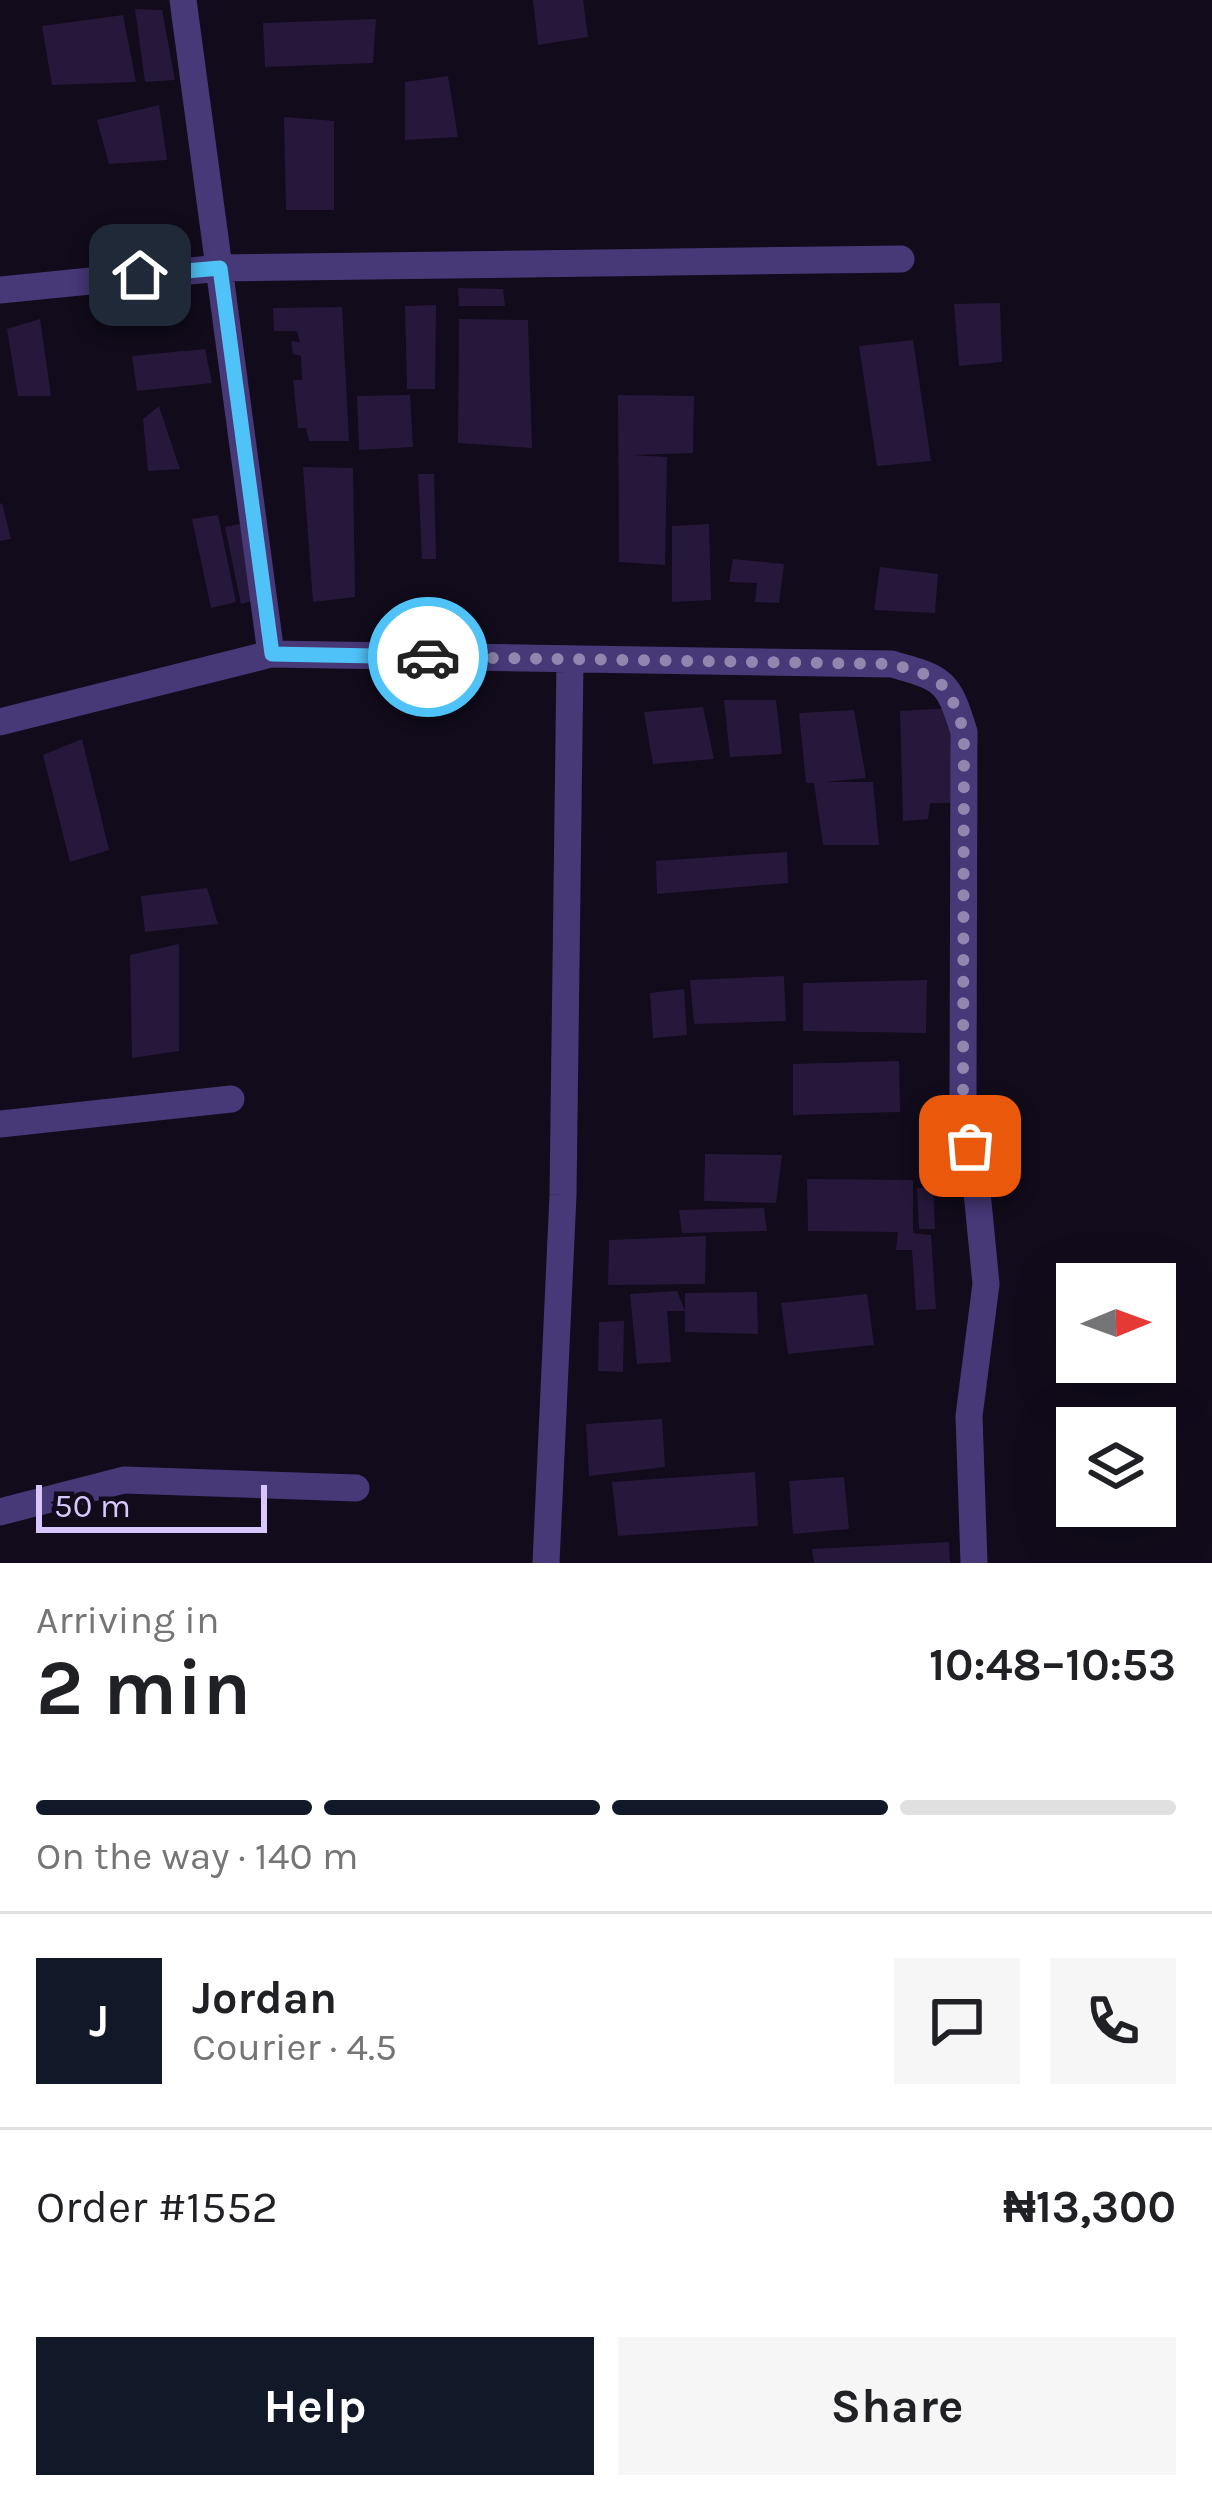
<!DOCTYPE html>
<html lang="en">
<head>
<meta charset="utf-8">
<style>
	body { margin:0; font-family:Karla,sans-serif; background:#f6f6f6; color:#202124; height:100vh; display:flex; flex-direction:column; font-size:45px; white-space:nowrap }
	* { box-sizing:border-box; margin:0 }
	p { font-size:39px; color:#757577 }
	.icon { flex:none; width:66px; height:66px; fill:none; stroke:currentColor; stroke-width:2; stroke-linecap:round; stroke-linejoin:round }
	.map { position:relative; height:1563px; overflow:hidden }
	.drawer { display:flex; flex-direction:column; background:#fff; flex:1 }
	.drawer>* { flex:none }
	.needle { width:78px; rotate:89deg }
	.controls { position:absolute; left:1056px; top:1263px; display:grid; gap:24px }
	.controls a { display:grid; place-items:center; width:120px; height:120px; border-radius:0px; background:#fff; box-shadow:0 12px 48px #0002; font-size:60px }
	.scale { position:absolute; left:36px; bottom:30px; width:231px; box-sizing:border-box; padding-left:12px; border:6px solid #d8c7fd; border-top:0; font-size:33px; line-height:42px; white-space:nowrap; color:#d8c7fd; -webkit-text-stroke:9px #110b1b; paint-order:stroke }
	.pin { position:absolute; display:grid; place-items:center; width:102px; height:102px; color:#fff; margin:-51px; border-radius:24px; box-shadow:0 6px 18px #0006 }
	.courier { position:absolute; display:grid; place-items:center; width:120px; height:120px; margin:-60px; border:9px solid #4fc3f7; border-radius:50%; background:#fff; color:#222; box-shadow:0 3px 15px #0007 }
	.summary em { font-style:normal; font-weight:700 }
	.summary div { display:flex; flex-direction:column-reverse }
	.summary { display:flex; align-items:center; justify-content:space-between; height:204px; padding:0 36px }
	h1 { font-size:78px; font-weight:700; line-height:90px }
	.bar { display:grid; grid-template-columns:repeat(4,1fr); gap:18px 12px; align-content:center; height:144px; padding:0 36px }
	.bar i { height:15px; border-radius:9px; background:#e0e0e0 }
	.bar .active { background:#111827 }
	.bar p { grid-column:span 4 }
	.line { display:flex; align-items:center; gap:30px; padding:0 36px; border-top:3px solid #e0e0e0 }
	.line div { flex:1 }
	.round { display:grid; place-items:center; flex:none; width:126px; height:126px; border-radius:0px; background:#f6f6f6 }
	.action { display:flex; gap:24px; margin-top:auto; padding:24px 36px }
	.action a { flex:1; height:138px; border-radius:0px; background:#111827; color:#fff; font-size:48px; font-weight:700; line-height:138px; text-align:center }
	.action a+a { background:#f6f6f6; color:#202124 }
	.map>svg:first-child { display:block }
	.building { fill:#26183b }
	.lines { fill:none; stroke-linecap:round; stroke-linejoin:round }
	.street { stroke:#473878; stroke-width:27 }
	.done { stroke:#9285ae; stroke-width:12; stroke-dasharray:0 21.6 }
	.route { stroke:#4fc3f7; stroke-width:15 }
</style>
</head>
<body>
<div class="map">
<svg width="1212" height="1563" viewBox="0 0 1212 1563">
	<rect width="100%" height="100%" fill="#110b1b"/>
	<!-- building -->
	<path class="building" d="M533 0H583L588 37 538 45Z
		M135 9 162 10 175 80 145 82Z
		M123 15 136 82 52 85 42 26Z
		M376 19 373 63 265 67 263 23Z
		M448 76 458 137 405 140V82Z
		M159 105 167 160 109 164 97 120Z
		M284 117 334 121V210H286Z
		M458 288 503 289 505 306H459Z
		M1000 303 1002 362 959 366 954 304Z
		M436 305 435 389H407L405 306Z
		M342 307 349 441H309L306 428H298L293 380H302L301 356 293 354 291 341 300 342 297 331H274L273 308Z
		M40 319 51 396H18L7 329Z
		M459 319 528 320 532 448 458 443Z
		M913 340 931 461 877 466 859 346Z
		M205 349 212 383 137 391 132 356Z
		M410 395 413 447 359 450 357 396Z
		M618 395 694 396 693 453 632 455 667 457 665 565 619 562Z
		M159 406 180 469 148 471 143 419Z
		M303 467 353 468 355 597 313 602Z
		M418 474H434L436 559H422Z
		M2 503 11 539 0 541V504Z
		M218 515 236 602 211 608 192 519Z
		M248 522 264 598 241 604 225 527Z
		M709 524 711 600 672 602V526Z
		M733 559 784 564 779 603 755 602 757 583 729 582Z
		M880 567 938 574 935 613 874 610Z
		M724 700H776L782 754 730 757Z
		M703 707 714 759 653 764 644 712Z
		M950 708 952 803H930L928 819 903 821 900 711Z
		M854 710 866 778 825 782H873L879 845H823L814 783H806L799 713Z
		M82 739 109 850 70 862 43 755Z
		M787 852 788 883 657 894 656 861Z
		M207 888 218 924 145 932 141 896Z
		M179 944V1051L132 1058 130 955Z
		M784 976 786 1021 694 1024 690 980Z
		M927 980 926 1033 803 1031V983Z
		M684 989 687 1035 653 1038 650 993Z
		M899 1061 900 1112 793 1115V1064Z
		M705 1154 782 1155 776 1203 704 1201Z
		M807 1179 913 1180V1233L931 1235 936 1309 916 1310 912 1250H896L898 1232 808 1231Z
		M917 1188H933L935 1229H919Z
		M764 1208 767 1231 682 1233 679 1210Z
		M706 1236 705 1284 608 1285 609 1240Z
		M677 1291 685 1311H667L671 1362 637 1364 630 1294Z
		M757 1292 758 1334 685 1332V1293Z
		M867 1294 874 1345 788 1354 781 1303Z
		M624 1321 623 1372 598 1371 599 1322Z
		M662 1419 665 1467 589 1476 586 1424Z
		M755 1472 758 1526 618 1536 612 1482Z
		M844 1477 849 1529 793 1534 789 1481Z
		M949 1542 950 1563H814L812 1549Z"/>
	<g class="lines">
		<!-- street -->
		<path class="street" d="M183 0 271 654
			M0 290 220 268 901 259
			M0 722 271 654 892 664C944 679 948 680 964 732L963 1100 977 1192 986 1284 969 1416 974 1563
			M0 1124 231 1099
			M0 1512 124 1480 356 1488
			M546 1563 563 1195 570 660"/>
	</g>
	<g class="lines">
		<!-- done -->
		<path class="done" d="M428 657 892 664C944 679 947 680 964 732L963 1100 970 1146"/>
		<!-- route -->
		<path class="route" d="M140 275 220 268 272 654 428 657"/>
	</g>
</svg>
<div class="controls">
<a><svg class="needle" viewBox="-14 -14 28 28"><path d="M0-13l5 13h-10z" fill="#e53935"/><path d="M0 13l5-13h-10z" fill="#757577"/></svg></a>
<a><svg class="icon" aria-label="layers" viewBox="0 0 24 24"><path d="M12 4l9 5-9 5-9-5zM3 14l9 5 9-5"/></svg></a>
</div>
<div class="scale">50 m</div>
<div class="pin" style="left:970px;top:1146px;background:#ea580c"><svg class="icon" aria-label="bag" viewBox="0 0 24 24"><path d="M5 8h14l-1 12H6zM9 8a3 3 0 0 1 6 0"/></svg></div>
<div class="pin" style="left:140px;top:275px;background:#1f2937"><svg class="icon" aria-label="home" viewBox="0 0 24 24"><path d="M3 11l9-7 9 7M6 9v11h12V9"/></svg></div>
<div class="courier" style="left:428px;top:657px"><svg class="icon" aria-label="car" viewBox="0 0 24 24"><path d="M5 17H2v-5l4-1 3-4h7l3 4 3 1v5h-3M9 17h6M6 11h13"/><circle cx="7" cy="17" r="2"/><circle cx="17" cy="17" r="2"/></svg></div>
</div>
<section class="drawer">
<div class="summary"><div><h1>2 min</h1><p>Arriving in</p></div><em>10:48–10:53</em></div>
<div class="bar"><i class="active"></i><i class="active"></i><i class="active"></i><i></i><p>On the way · 140 m</p></div>
<div class="line" style="height:216px"><b class="round" style="background:#111827;color:#fff">J</b><div><b>Jordan</b><p>Courier · 4.5</p></div><a class="round"><svg class="icon" aria-label="chat" viewBox="0 0 24 24"><path d="M4 5h16v11H9l-5 4z"/></svg></a><a class="round"><svg class="icon" aria-label="phone" viewBox="0 0 24 24"><path d="M5 4h4l2 5-3 2q2 4 5 5l2-3 5 2v4C11 20 4 13 5 4z"/></svg></a></div>
<div class="line" style="height:156px"><div>Order #1552</div><b>₦13,300</b></div>
<div class="action"><a>Help</a><a>Share</a></div>
</section>
</body>
</html>
